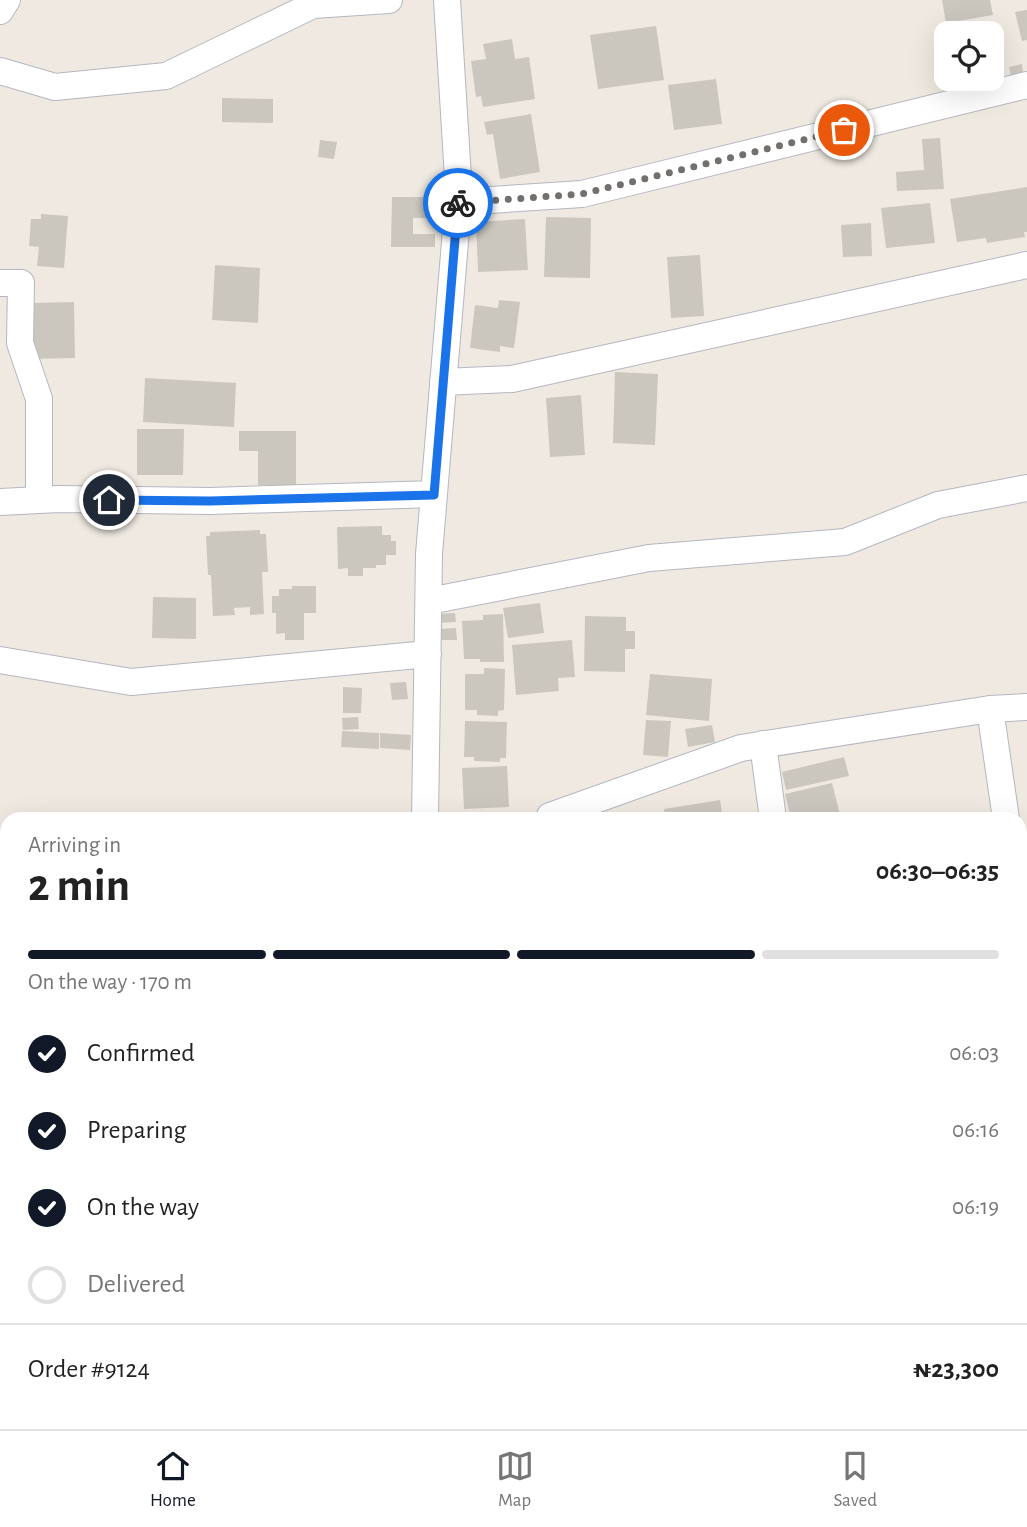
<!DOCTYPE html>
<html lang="en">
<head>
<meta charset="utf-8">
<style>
	body { margin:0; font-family:"Alegreya Sans",sans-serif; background:#f6f6f6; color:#222; height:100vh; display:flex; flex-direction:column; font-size:26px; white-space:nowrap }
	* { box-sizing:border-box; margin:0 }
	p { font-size:23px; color:#767676 }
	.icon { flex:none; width:38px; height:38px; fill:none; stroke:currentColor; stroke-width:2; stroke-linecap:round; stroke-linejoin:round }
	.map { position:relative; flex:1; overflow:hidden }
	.details { position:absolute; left:0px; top:812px; width:1027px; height:618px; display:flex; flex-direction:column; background:#fff; border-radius:21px 21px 0 0; box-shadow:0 7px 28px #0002 }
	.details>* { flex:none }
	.controls { position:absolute; left:934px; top:21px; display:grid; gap:14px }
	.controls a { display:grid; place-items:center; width:70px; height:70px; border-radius:14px; background:#fff; box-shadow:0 7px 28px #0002; font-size:35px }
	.pin { position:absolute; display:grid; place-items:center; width:60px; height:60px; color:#fff; margin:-30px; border:4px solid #fff; border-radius:50%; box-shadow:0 2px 7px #0007 }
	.courier { position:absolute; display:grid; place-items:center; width:70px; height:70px; margin:-35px; border:5px solid #1a73e8; border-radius:50%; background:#fff; color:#222; box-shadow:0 2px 9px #0007 }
	.head em { font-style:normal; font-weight:600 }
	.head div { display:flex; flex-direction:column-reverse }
	.head { display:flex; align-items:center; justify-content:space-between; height:119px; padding:0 28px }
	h1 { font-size:46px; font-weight:600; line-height:52px }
	.bar { display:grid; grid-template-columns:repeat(4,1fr); gap:10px 7px; align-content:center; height:84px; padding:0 28px }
	.bar i { height:9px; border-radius:5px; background:#e0e0e0 }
	.bar .selected { background:#111827 }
	.bar p { grid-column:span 4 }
	.line { display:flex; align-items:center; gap:18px; padding:0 28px; border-top:2px solid #e0e0e0 }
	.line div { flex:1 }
	ol { padding:0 28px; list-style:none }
	li { display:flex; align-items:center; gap:21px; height:77px }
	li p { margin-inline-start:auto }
	li .icon { padding:7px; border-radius:50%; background:#111827; color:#fff; stroke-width:4 }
	li:last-child { color:#767676 }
	li i { width:38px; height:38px; border:4px solid #e0e0e0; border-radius:50% }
	.tab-bar { display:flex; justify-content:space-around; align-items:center; height:98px; border-top:2px solid #e0e0e0; background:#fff; font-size:19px; color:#767676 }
	.tab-bar a { display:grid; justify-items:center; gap:4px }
	.tab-bar .selected { color:#111827 }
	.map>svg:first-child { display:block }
	.building { fill:#cbc7bf }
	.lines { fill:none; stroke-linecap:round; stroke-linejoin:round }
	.minor-casing { stroke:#b4b7c1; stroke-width:28 }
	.minor { stroke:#fff; stroke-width:26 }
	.done { stroke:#726f6d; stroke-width:7; stroke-dasharray:0 12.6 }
	.route { stroke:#1a73e8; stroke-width:9 }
</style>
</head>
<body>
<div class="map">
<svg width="1027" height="1429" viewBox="0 0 1027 1429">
	<rect width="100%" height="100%" fill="#efe9e1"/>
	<!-- building -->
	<path class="building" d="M942 0H990L993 15 946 23Z
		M1027 10V40L1022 41 1015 12Z
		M656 26 664 80 598 89 590 35Z
		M512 39 515 59 529 57 535 99 483 107 481 96 476 97 471 61 486 59 483 44Z
		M1022 64 1024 79 1012 81 1009 67Z
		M716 79 722 124 674 130 668 85Z
		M222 98 273 99V123L222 122Z
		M531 114 540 172 500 179 493 134 487 135 484 122Z
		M940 138 944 189 897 191 896 172 924 170 922 139Z
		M320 140 337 142 334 159 318 157Z
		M1027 187V232H1024L1025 237 987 243 986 238 957 242 950 199Z
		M392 197H435V218H413V234H435V247H391Z
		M930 203 935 243 886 248 881 208Z
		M41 214 68 216 64 268 37 266 39 247 29 246 31 219H41Z
		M546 217 591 218 590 278 544 277Z
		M525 219 528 270 478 272 476 222Z
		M871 223 872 256 843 257 841 225Z
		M700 255 704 316 671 318 667 257Z
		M215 265 260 268 258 323 212 320Z
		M499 300 520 302 514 348 500 346V352L470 348 475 305 498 308Z
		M74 302 75 358 33 359 32 303Z
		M615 372 658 374 655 445 613 443Z
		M145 378 236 383 234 427 143 422Z
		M581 395 585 455 550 457 546 398Z
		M137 429H184L183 475H137Z
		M239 431H296V485H258V451H239Z
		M382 526V535H391V541H396V555H386V565H376V568H363V576H348V568L338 569 337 527Z
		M260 530V534H266L268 572H262L264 614 250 615V607L234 608 235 615 213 616 211 575H208L206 536H210V532Z
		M292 586H316V613H304V640H285V633L276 634V613H272V596H279V589H292Z
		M153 597 196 598V639L152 638Z
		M540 603 544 633 508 638 503 608Z
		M455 613 456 622 439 623 438 614Z
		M503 614 504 662H480V659H464L462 621 483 620V615Z
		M585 616 626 617V631H635V649H625V672L584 671Z
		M456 628 457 640H438V629Z
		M572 640 575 677 558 678 559 691 516 695 512 645Z
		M484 668 505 669 504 710 498 711V716L477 715V710H465V674H484Z
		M650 674 712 679 709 721 646 715Z
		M406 682 408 699 392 700 390 683Z
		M343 687 362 688 361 713H343Z
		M358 717 359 729 343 730 342 718Z
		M646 720 671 721 668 757 643 755Z
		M465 721 507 722 506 758H500V762L474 761V757H464Z
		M712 725 715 742 688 747 685 729Z
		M342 731 379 733V749L341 747Z
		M380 733 411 735 410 750 380 748Z
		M844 757 849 776 786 790 782 772Z
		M507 766 509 807 464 809 462 768Z
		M832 783 841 819H791L785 794Z
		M720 800 723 819H665L664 809Z
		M7 978V1022H0V979Z
		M1020 1326H1022L1025 1350 1020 1351Z
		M177 1423H212L211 1429 177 1425Z
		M263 1423H305V1429H263Z
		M334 1423H382L381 1429H333Z
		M471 1423H535V1429H471Z
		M541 1423H594L595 1429H542Z
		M603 1423H627V1429H603Z
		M634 1423H660V1427L646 1426V1429H633Z
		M851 1423H913L914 1429H852Z"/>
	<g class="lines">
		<defs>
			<path id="minor" d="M0 11 7 0
				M0 71 55 87 166 76 313 5 389 0
				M459 202 582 194 1027 85
				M0 283H21L20 343 39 399V500
				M443 382 512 379 1027 265
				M0 502 59 499 210 501 434 494
				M429 601 649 558 845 542 938 505 1027 488
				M0 660 131 682 428 654
				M990 709 1006 819
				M763 744 773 819
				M425 819 429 554 459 194 447 0
				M551 819 550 816 741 748 990 709 1027 707
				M1020 929 1027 997
				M0 944H7
				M1020 1260 1027 1259
				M0 1274 7 1254
				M0 1317 7 1318
				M60 1429 61 1423
				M253 1429 254 1423
				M449 1429 451 1423"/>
		</defs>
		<!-- minor casing -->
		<use href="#minor" class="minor-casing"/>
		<!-- minor -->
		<use href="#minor" class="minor"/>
	</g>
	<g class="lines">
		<!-- done -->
		<path class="done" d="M458 203 582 194 844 130"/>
		<!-- route -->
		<path class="route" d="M109 500 210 501 434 495 458 203"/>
	</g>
</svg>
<div class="controls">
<a><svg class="icon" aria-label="locate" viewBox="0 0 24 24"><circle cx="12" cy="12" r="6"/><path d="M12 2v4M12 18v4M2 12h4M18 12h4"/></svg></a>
</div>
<div class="pin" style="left:844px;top:130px;background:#ea580c"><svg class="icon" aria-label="bag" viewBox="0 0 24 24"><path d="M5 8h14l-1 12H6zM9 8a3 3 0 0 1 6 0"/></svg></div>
<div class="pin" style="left:109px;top:500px;background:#1f2937"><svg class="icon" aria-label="home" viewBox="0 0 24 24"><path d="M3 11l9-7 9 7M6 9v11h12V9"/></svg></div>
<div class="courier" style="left:458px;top:203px"><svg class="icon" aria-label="bike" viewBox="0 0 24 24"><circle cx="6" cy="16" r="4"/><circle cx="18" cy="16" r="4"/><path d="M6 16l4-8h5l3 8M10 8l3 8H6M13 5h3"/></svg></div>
<section class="details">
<div class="head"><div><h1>2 min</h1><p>Arriving in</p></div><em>06:30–06:35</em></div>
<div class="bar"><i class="selected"></i><i class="selected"></i><i class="selected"></i><i></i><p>On the way · 170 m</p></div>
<ol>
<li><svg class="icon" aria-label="check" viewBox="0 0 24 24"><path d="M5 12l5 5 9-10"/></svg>Confirmed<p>06:03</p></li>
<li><svg class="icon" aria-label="check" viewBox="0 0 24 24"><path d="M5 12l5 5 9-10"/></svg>Preparing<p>06:16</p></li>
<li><svg class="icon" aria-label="check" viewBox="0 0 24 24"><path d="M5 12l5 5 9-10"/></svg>On the way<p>06:19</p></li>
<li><i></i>Delivered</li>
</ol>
<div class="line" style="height:91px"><div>Order #9124</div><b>₦23,300</b></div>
</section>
</div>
<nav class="tab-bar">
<a class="selected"><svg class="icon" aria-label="home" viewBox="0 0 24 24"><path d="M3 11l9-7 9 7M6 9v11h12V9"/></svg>Home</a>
<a><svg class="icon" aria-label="map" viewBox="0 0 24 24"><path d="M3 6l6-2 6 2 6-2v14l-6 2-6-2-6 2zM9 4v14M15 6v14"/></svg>Map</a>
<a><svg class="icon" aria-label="saved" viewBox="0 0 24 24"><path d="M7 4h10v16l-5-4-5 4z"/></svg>Saved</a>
</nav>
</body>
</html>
